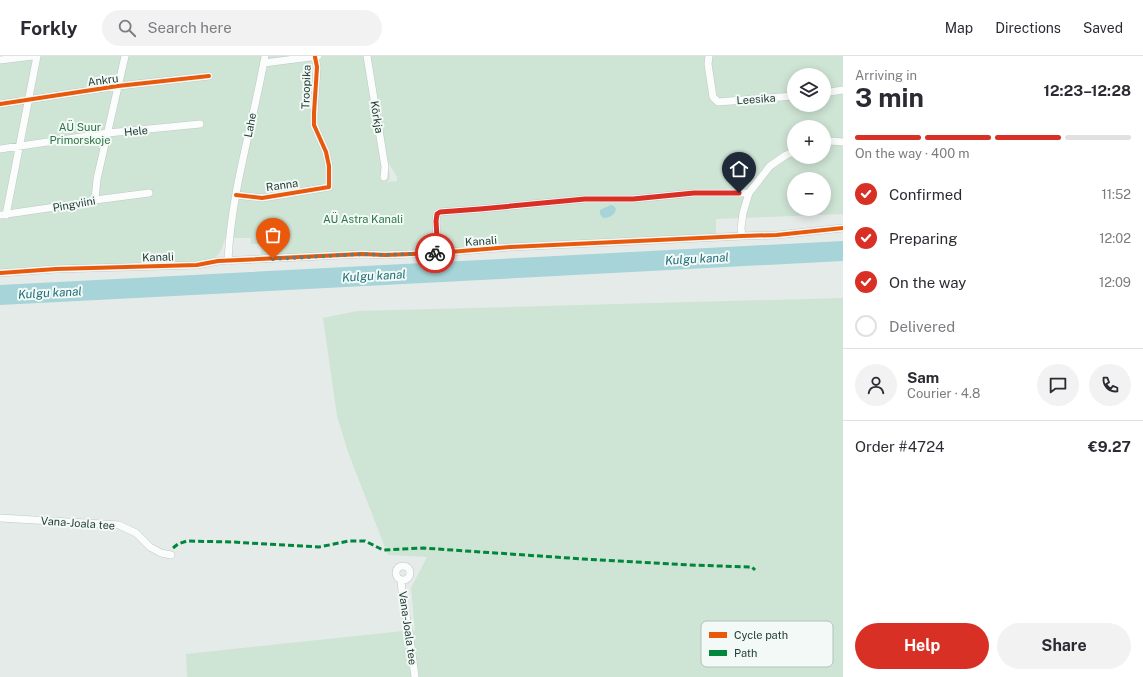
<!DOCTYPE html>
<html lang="en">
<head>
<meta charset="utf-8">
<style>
	body { margin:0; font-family:"Public Sans",sans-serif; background:#f2f2f3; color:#2b2b33; height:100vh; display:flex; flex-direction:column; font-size:15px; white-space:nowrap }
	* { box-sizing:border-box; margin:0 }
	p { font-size:13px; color:#7c7c81 }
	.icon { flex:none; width:22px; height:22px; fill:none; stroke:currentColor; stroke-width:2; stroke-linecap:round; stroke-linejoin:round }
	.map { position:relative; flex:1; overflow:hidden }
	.side { display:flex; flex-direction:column; background:#fff; width:300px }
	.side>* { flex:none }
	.tools { position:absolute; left:787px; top:12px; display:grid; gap:8px }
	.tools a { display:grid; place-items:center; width:44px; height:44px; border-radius:50%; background:#fff; box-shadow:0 2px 10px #0003; font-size:20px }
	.pin { position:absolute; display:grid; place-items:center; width:34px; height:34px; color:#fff; margin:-41px -17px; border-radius:50% 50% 50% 0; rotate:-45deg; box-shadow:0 0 4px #0007 }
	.pin .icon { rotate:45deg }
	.courier { position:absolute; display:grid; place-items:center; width:40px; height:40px; margin:-20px; border:3px solid #d93025; border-radius:50%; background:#fff; color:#222; box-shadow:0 1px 5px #0007 }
	.overview em { font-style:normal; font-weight:700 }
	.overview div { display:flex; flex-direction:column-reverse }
	.overview { display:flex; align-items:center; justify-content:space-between; height:68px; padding:0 12px }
	h1 { font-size:26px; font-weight:700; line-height:30px }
	.bar { display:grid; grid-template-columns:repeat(4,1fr); gap:6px 4px; align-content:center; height:48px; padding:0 12px }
	.bar i { height:5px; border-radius:3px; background:#e1e1e2 }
	.bar .current { background:#d93025 }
	.bar p { grid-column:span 4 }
	.line { display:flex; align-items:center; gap:10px; padding:0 12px; border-top:1px solid #e1e1e2 }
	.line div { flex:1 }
	.round { display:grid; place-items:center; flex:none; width:42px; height:42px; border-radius:21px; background:#f2f2f3 }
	ol { padding:0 12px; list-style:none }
	li { display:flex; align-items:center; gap:12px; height:44px }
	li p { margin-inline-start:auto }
	li .icon { padding:4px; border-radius:50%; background:#d93025; color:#fff; stroke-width:4 }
	li:last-child { color:#7c7c81 }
	li i { width:22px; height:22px; border:2px solid #e1e1e2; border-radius:50% }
	.cta { display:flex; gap:8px; margin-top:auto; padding:8px 12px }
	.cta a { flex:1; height:46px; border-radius:24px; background:#d93025; color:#fff; font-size:16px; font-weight:700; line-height:46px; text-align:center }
	.cta a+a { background:#f2f2f3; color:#2b2b33 }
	header { display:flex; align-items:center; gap:24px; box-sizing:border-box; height:56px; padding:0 20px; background:#fff; border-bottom:1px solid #e1e1e2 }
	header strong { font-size:19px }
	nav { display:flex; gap:22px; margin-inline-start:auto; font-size:14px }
	.search { width:280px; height:36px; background:#f2f2f3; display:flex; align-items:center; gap:10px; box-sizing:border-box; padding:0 14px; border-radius:22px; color:#7c7c81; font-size:15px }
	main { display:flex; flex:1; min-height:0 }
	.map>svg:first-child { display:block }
	.green { fill:#cee4d4; fill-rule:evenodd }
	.water { fill:#a6d4d8 }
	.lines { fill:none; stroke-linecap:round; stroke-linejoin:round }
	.minor-casing { stroke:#c2c8c5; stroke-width:8 }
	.minor { stroke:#fbfcfc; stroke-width:7 }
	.quiet { stroke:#00873e; stroke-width:3; stroke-dasharray:6 3; stroke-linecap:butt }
	.cycleway-casing { stroke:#f3f9f6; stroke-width:6 }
	.cycleway { stroke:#e8590c; stroke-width:4 }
	.done { stroke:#667b74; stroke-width:4; stroke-dasharray:0 7.2 }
	.route { stroke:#d93025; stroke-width:5 }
	.labels { text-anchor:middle; stroke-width:4; stroke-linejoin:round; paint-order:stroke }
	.street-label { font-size:11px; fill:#223e35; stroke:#f3f9f6 }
	.park-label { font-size:11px; fill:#2d7545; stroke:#f3f9f6 }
	.water-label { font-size:12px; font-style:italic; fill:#1c6f7a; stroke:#f3f9f6 }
	.key { fill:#f3f9f6; stroke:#b4c1bc; stroke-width:1 }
	.key-label { font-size:11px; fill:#223e35 }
</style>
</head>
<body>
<header>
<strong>Forkly</strong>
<div class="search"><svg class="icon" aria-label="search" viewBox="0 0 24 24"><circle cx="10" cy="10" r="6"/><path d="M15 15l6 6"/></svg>Search here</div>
<nav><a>Map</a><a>Directions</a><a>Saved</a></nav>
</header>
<main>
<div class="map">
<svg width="843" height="621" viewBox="0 0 843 621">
	<rect width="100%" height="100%" fill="#e5ebe8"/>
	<!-- green -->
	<path class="green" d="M0 0H843V158L716 163V178L390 196 261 201V188H251V182H225C220 204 213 204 192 206L0 215ZM794 19H824V49H794ZM794 71H824V101H794ZM388 106 397 121V125L386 126 390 123ZM794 123H824V153H794Z
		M843 242V621H187L186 598 403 575H415L411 532 427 501 388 499 348 396 337 360 323 262 357 255Z"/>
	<!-- water -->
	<path class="water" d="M611 149 614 150 616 153C615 159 609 162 603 162L600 158V154Z
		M843 185V205L0 249V229Z"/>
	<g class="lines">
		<defs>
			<path id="minor" d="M367 0 385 111 384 121
				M709 0 708 8 713 41 718 46 794 40
				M0 4 33 0
				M264 7 318 0
				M824 37 843 34
				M0 48 118 30 209 20
				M824 86 830 85 843 86
				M0 93 108 77 200 68
				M236 139 262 142 329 131V110L326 96 314 69V57L317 11 315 1
				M95 144 97 123 125 0
				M0 159 83 147 95 144 149 137
				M6 159 37 0
				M742 180 741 172 743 157 749 137 770 110 786 99 794 96
				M438 197 436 165 437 158 440 156 480 153 585 143H633L694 137H749
				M228 205C231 136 253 68 265 0
				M0 217 56 213 197 209 218 205 362 198 385 199 438 197 511 191 742 180 777 179 843 172
				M0 462 119 469 136 477 150 491 161 497 171 499
				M396 517a7 7 0 1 1 14 0a7 7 0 1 1-14 0Z
				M401 524 402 535 410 583 415 621"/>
		</defs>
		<!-- minor casing -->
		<use href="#minor" class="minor-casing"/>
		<!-- minor -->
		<use href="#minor" class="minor"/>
		<!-- quiet -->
		<path class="quiet" d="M173 492 178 488 187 485 232 486 319 491 349 485H365L381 493 384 494 423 492 583 503 689 509 749 511H752L755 514"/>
		<defs>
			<path id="cycleway" d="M0 48 118 30 209 20
				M236 139 262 142 329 131V110L326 96 314 69V57L317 11 315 1
				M0 217 56 213 197 209 218 205 362 198 385 199 438 197 511 191 742 180 777 179 843 172"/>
		</defs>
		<!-- cycleway casing -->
		<use href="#cycleway" class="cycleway-casing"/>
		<!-- cycleway -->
		<use href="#cycleway" class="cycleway"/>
	</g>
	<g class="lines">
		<!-- done -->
		<path class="done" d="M273 203 362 198 384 199 435 197"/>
		<!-- route -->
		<path class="route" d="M435 197H438L436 165 437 158 440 156 480 153 585 143H633L694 137H739"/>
	</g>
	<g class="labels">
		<!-- street labels -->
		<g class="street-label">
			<text transform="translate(103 24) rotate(-8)" y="4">Ankru</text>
			<text transform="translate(306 31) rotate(-88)" y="4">Troopika</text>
			<text transform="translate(756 43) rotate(-4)" y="4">Leesika</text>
			<text transform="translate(377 61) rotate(81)" y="4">Kõrkja</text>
			<text transform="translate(250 69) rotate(-79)" y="4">Lahe</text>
			<text transform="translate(136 75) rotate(-6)" y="4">Hele</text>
			<text transform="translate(282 129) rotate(-8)" y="4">Ranna</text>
			<text transform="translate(74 148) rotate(-10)" y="4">Pingviini</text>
			<text transform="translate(481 185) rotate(-4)" y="4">Kanali</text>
			<text transform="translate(158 201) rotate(-2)" y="4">Kanali</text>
			<text transform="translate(78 467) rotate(4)" y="4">Vana-Joala tee</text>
			<text transform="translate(408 572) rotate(82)" y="4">Vana-Joala tee</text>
		</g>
		<!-- park labels -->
		<g class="park-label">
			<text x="80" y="75">AÜ Suur<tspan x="80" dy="13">Primorskoje</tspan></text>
			<text x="363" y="167">AÜ Astra Kanali</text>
		</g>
		<!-- water labels -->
		<g class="water-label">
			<text transform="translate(697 203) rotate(-3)" y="4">Kulgu kanal</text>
			<text transform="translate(374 220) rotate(-3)" y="4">Kulgu kanal</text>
			<text transform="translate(50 237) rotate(-3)" y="4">Kulgu kanal</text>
		</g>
	</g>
	<!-- legend -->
	<rect x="701" y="565" width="132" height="46" rx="6" class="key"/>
	<rect x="709" y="576" width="18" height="6" fill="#e8590c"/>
	<rect x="709" y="594" width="18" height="6" fill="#00873e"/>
	<g class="key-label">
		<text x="734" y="583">Cycle path</text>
		<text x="734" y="601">Path</text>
	</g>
</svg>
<div class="tools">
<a><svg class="icon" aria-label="layers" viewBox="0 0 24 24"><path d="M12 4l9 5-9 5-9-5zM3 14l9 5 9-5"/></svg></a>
<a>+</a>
<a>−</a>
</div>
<div class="pin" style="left:273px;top:203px;background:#ea580c"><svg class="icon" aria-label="bag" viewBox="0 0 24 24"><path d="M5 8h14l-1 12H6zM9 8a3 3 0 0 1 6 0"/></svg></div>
<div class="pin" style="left:739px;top:137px;background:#1f2937"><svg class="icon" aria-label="home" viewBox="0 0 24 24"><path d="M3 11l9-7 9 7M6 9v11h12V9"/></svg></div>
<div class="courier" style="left:435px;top:197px"><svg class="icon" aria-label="bike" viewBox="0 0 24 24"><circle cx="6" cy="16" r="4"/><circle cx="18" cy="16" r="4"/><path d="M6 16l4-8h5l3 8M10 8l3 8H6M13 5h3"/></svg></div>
</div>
<section class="side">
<div class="overview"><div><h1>3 min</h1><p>Arriving in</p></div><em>12:23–12:28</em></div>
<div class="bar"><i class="current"></i><i class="current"></i><i class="current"></i><i></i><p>On the way · 400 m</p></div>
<ol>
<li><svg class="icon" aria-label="check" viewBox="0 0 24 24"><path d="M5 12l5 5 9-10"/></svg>Confirmed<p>11:52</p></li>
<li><svg class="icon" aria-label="check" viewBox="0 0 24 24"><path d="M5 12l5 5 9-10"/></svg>Preparing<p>12:02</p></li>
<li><svg class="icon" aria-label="check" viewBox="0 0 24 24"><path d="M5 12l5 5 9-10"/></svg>On the way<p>12:09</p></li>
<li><i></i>Delivered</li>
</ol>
<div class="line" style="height:72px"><a class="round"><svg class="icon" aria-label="person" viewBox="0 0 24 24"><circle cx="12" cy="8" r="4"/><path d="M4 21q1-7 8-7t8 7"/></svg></a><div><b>Sam</b><p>Courier · 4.8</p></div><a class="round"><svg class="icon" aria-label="chat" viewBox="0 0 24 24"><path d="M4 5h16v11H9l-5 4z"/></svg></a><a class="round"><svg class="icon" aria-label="phone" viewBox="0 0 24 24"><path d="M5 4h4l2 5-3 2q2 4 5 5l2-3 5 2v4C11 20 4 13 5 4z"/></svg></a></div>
<div class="line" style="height:52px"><div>Order #4724</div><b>€9.27</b></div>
<div class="cta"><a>Help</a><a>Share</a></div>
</section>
</main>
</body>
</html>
